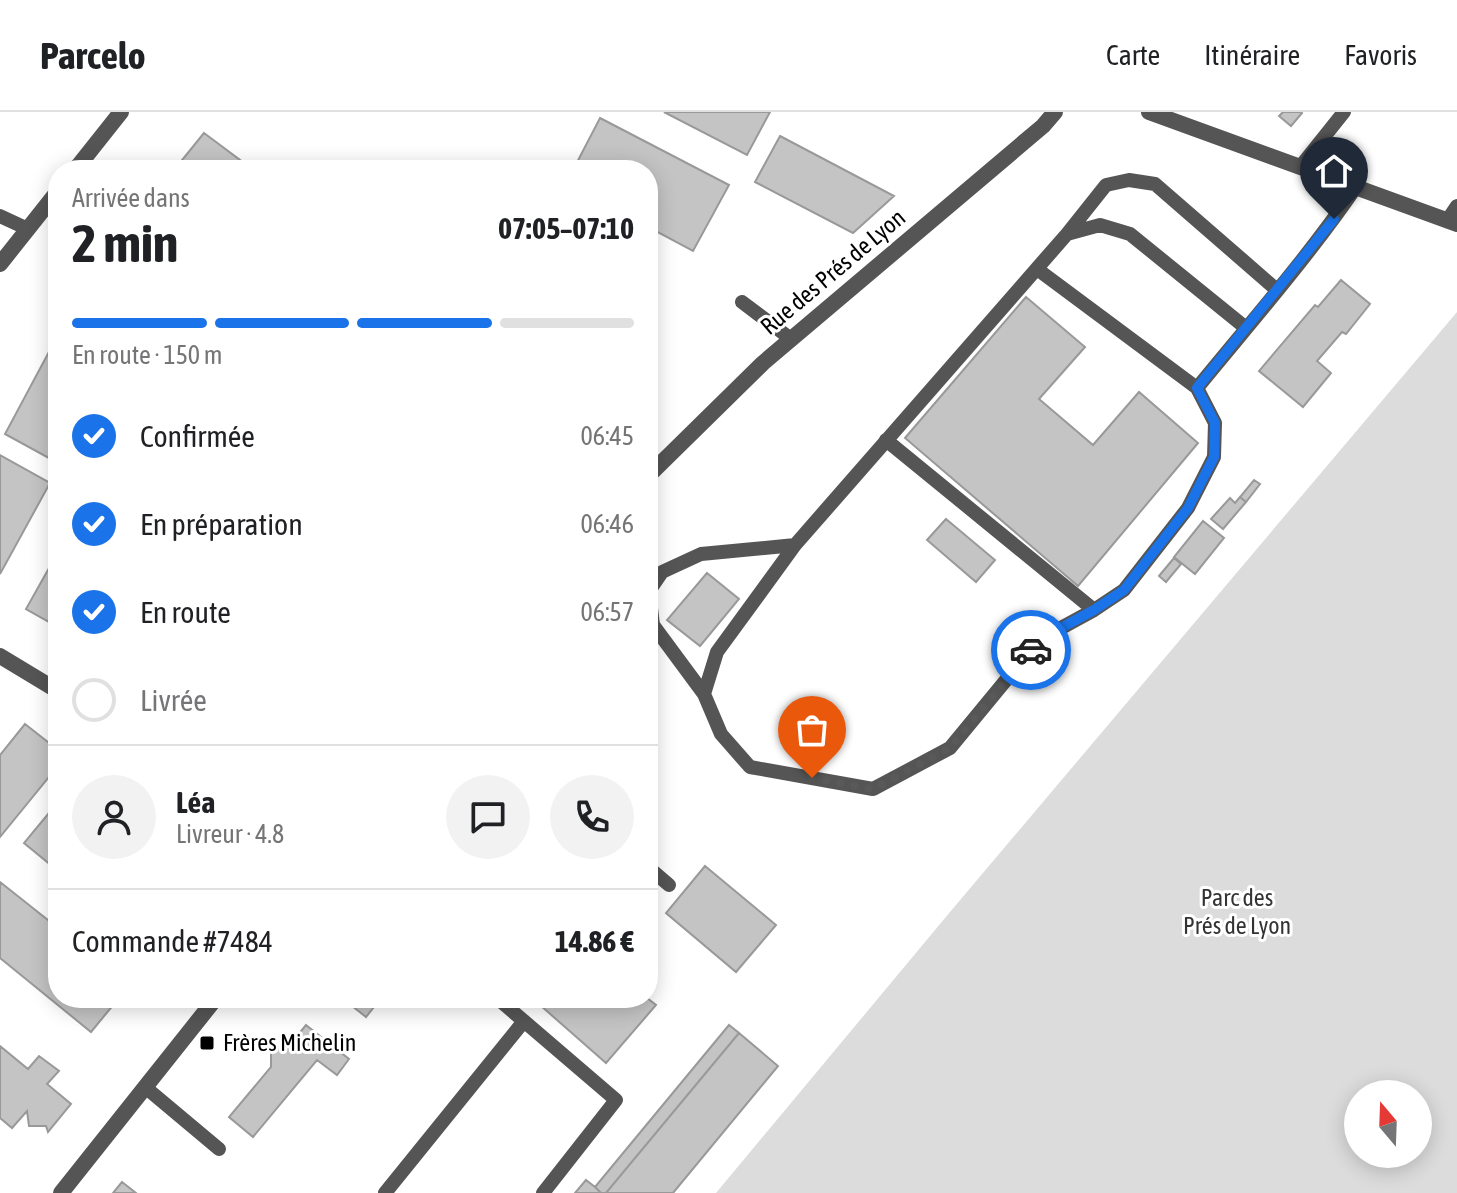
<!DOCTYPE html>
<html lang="fr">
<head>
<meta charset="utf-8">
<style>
	body { margin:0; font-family:"Asap Condensed",sans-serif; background:#f2f2f2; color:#202124; height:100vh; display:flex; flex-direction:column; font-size:30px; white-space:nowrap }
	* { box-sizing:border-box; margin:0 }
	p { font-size:26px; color:#757577 }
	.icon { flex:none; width:44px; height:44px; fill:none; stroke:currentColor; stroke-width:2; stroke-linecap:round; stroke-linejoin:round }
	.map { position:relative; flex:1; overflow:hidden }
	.drawer { position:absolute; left:48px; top:48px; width:610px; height:848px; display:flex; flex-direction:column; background:#fff; border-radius:32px; box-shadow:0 4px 20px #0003 }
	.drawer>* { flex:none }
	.needle { width:52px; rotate:341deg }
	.fabs { position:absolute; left:1344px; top:968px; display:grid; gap:16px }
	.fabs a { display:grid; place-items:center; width:88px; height:88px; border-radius:50%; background:#fff; box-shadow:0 4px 20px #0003; font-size:40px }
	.pin { position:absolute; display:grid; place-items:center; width:68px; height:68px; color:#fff; margin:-82px -34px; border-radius:50% 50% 50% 0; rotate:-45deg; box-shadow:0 0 8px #0007 }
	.pin .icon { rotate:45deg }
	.courier { position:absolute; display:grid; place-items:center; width:80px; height:80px; margin:-40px; border:6px solid #1a73e8; border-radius:50%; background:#fff; color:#222; box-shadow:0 2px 10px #0007 }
	.overview em { font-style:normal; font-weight:700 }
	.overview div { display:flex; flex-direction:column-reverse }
	.overview { display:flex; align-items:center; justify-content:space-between; height:136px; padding:0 24px }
	h1 { font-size:52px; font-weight:700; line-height:60px }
	.bar { display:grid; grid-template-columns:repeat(4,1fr); gap:12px 8px; align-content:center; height:96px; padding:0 24px }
	.bar i { height:10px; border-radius:6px; background:#e0e0e0 }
	.bar .on { background:#1a73e8 }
	.bar p { grid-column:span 4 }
	.line { display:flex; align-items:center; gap:20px; padding:0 24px; border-top:2px solid #e0e0e0 }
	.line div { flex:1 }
	.round { display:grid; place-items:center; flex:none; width:84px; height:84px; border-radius:42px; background:#f2f2f2 }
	ol { padding:0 24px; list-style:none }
	li { display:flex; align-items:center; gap:24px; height:88px }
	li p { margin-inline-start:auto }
	li .icon { padding:8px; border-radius:50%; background:#1a73e8; color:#fff; stroke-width:4 }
	li:last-child { color:#757577 }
	li i { width:44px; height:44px; border:4px solid #e0e0e0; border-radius:50% }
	header { display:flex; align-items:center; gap:48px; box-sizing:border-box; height:112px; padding:0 40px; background:#fff; border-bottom:2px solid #e0e0e0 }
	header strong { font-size:38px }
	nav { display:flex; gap:44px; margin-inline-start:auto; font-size:28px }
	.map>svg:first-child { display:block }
	.green { fill:#dcdcdc; fill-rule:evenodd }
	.building { fill:#c4c4c4; stroke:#999; stroke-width:2 }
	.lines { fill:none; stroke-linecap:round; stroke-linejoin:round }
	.lane { stroke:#555; stroke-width:14 }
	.street { stroke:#555; stroke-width:16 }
	.done { stroke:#595959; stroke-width:8; stroke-dasharray:0 14.4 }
	.route { stroke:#1a73e8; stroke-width:10 }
	.poi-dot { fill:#000; stroke:#fff; stroke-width:3 }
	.labels { text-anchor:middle; stroke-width:6; stroke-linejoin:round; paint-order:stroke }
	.street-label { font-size:24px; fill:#000; stroke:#fff }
	.park-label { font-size:24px; fill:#333; stroke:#fff }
	.poi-label { font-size:24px; fill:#000; stroke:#fff; text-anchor:start }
</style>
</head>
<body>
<header>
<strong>Parcelo</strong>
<nav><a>Carte</a><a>Itinéraire</a><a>Favoris</a></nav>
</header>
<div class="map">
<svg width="1457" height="1081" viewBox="0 0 1457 1081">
	<rect width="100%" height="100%" fill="#fff"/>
	<!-- green -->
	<path class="green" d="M1457 200V1081H716L950 800ZM1358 982H1418V1042H1358Z"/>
	<!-- building -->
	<path class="building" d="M664 0H770L747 43Z
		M1283 0H1301L1302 1 1291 14 1279 4Z
		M600 6 729 73 693 139 648 115V58H573Z
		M204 21 240 48 231 58H174Z
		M780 24 894 84 853 121 755 70Z
		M1341 168 1370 192 1346 222 1342 220 1317 249 1331 261 1303 295 1259 259 1315 193 1318 195Z
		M1026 185 1085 235 1039 287 1093 333 1139 280 1198 331 1078 474 905 326Z
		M58 223V351L5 322Z
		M0 343 50 371 0 462Z
		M1254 368 1260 372 1246 390 1240 385Z
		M1240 385 1246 390 1223 417 1211 407 1230 386 1235 391Z
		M946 407 995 448 976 470 927 428Z
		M1203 409 1224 426 1195 462 1174 445Z
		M58 440V515L26 497Z
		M1174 446 1181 452 1166 470 1159 464Z
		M707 461 739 487 700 534 667 508Z
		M25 612 58 638V654L0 725V643Z
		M58 690V759L24 731Z
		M705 754 776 813 736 860 666 801Z
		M0 770 58 816V886H119L91 920 0 846Z
		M342 886H381L366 905Z
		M532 886H647L656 893 606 951Z
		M306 913 349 947 337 963 317 948 253 1025 229 1005 271 955V936L289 934Z
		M729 913 739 921 606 1081H601L595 1075Z
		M739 921 778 954 673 1081H606Z
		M0 934 28 957 39 944 59 959 47 972 71 992 48 1020 46 1014H29L27 999 12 1016 0 1006Z
		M586 1068 595 1075 601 1081H575Z
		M122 1070 136 1081H113Z"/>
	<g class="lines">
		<!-- lane -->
		<path class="lane" d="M1300 55 1344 0
			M0 104 28 117
			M1447 109 1457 94
			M1067 122 1106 73 1129 68 1155 72 1277 178
			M1037 157 1197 276
			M742 190 791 227
			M1246 216 1130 122 1100 113 1067 122 795 433 717 540 704 582 721 622 750 655 873 677 950 636 1039 528 1094 498 1124 478 1188 396 1214 345 1215 311 1197 276C1251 210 1308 145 1356 75
			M886 328 1094 498
			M704 582 653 513 649 479 662 460 701 442 795 433
			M648 755 669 773
			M497 886 616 988 543 1081
			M145 975 219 1037
			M385 1081 524 909"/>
		<!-- street -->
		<path class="street" d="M1149 0 1457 112
			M75 58 121 0
			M0 152 58 79
			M648 364 763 251 1043 14 1055 0
			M0 544 58 579
			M61 1081 216 886"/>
	</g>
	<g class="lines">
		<!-- done -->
		<path class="done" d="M812 666 873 677 950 636 1031 538"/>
		<!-- route -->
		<path class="route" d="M1031 538 1039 528 1094 498 1124 478 1188 396 1214 345 1215 311 1197 276 1334 107"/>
	</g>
	<!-- markers -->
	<rect class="poi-dot" x="199" y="923" width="16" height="16" rx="4"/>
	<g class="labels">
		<!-- street labels -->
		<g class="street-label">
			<text transform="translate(833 160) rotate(-40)" y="8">Rue des Prés de Lyon</text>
		</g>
		<!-- park labels -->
		<g class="park-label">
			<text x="1237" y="794">Parc des<tspan x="1237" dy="28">Prés de Lyon</tspan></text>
		</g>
		<!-- poi labels -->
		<g class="poi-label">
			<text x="223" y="939">Frères Michelin</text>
		</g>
	</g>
</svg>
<div class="fabs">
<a><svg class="needle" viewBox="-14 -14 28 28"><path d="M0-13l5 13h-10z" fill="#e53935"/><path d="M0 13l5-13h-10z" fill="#757577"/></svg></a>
</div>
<div class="pin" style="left:812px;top:666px;background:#ea580c"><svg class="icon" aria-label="bag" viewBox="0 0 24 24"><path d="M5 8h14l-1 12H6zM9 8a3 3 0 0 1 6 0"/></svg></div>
<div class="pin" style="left:1334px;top:107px;background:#1f2937"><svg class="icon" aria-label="home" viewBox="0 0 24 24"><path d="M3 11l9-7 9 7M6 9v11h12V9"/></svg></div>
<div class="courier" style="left:1031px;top:538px"><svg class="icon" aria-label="car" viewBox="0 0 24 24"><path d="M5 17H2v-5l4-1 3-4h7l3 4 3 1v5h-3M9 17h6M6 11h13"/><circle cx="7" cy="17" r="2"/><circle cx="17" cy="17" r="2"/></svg></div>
<section class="drawer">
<div class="overview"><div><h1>2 min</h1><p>Arrivée dans</p></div><em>07:05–07:10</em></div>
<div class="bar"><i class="on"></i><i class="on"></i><i class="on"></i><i></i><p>En route · 150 m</p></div>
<ol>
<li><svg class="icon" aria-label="check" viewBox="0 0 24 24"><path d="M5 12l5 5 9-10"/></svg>Confirmée<p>06:45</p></li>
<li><svg class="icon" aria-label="check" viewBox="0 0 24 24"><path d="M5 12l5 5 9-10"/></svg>En préparation<p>06:46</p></li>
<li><svg class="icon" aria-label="check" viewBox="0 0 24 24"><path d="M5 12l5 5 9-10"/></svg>En route<p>06:57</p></li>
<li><i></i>Livrée</li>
</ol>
<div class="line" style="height:144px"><a class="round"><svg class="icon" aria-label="person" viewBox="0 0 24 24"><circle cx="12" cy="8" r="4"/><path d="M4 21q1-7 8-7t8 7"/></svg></a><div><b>Léa</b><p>Livreur · 4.8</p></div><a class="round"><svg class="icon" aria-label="chat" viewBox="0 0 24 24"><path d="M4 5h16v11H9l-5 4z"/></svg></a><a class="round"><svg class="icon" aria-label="phone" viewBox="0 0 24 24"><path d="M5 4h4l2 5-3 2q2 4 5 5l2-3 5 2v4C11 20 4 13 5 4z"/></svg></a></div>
<div class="line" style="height:104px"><div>Commande #7484</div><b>14.86 €</b></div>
</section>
</div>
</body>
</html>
